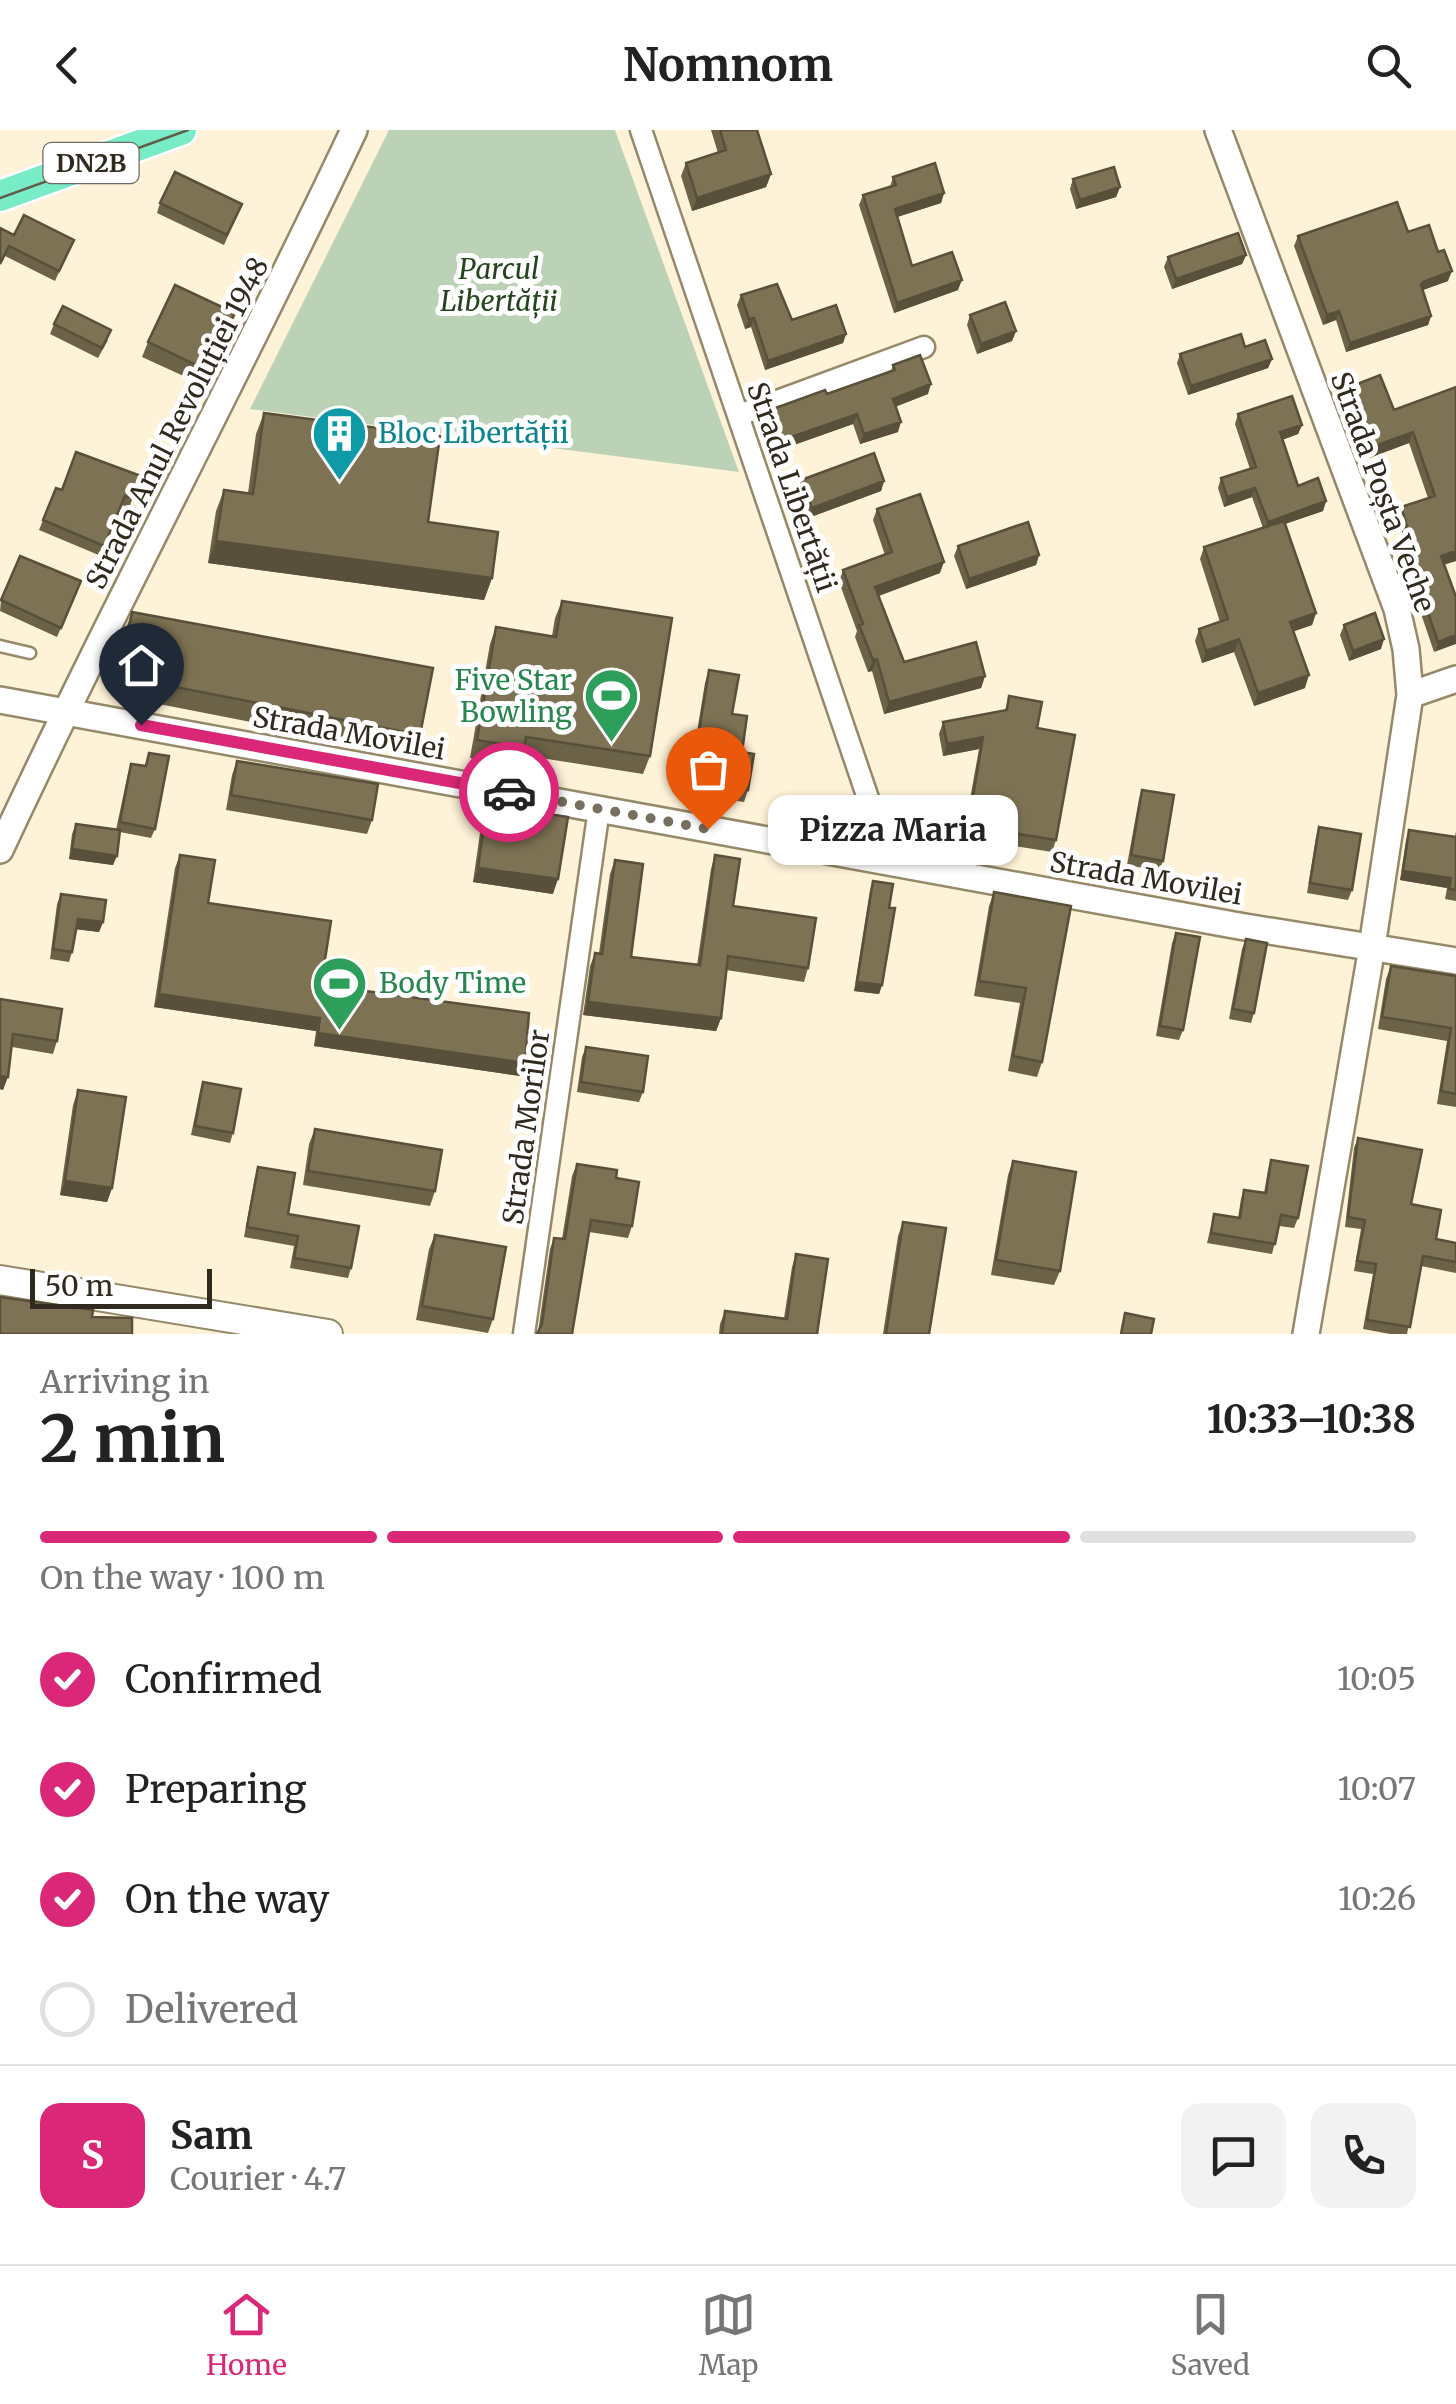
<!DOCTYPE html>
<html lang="en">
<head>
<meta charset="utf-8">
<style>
	body { margin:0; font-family:Merriweather,serif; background:#f2f2f2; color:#222; height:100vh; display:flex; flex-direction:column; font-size:38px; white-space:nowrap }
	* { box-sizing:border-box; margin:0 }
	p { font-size:32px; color:#767676 }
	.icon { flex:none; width:55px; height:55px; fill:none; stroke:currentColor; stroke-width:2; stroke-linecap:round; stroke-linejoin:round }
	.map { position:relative; height:1204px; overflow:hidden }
	.panel { display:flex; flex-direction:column; background:#fff; flex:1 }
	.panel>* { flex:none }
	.scale { position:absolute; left:30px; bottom:25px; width:182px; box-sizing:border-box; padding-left:10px; border:5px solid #2f2a1d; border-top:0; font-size:28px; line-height:35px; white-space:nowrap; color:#2f2a1d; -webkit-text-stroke:8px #fff; paint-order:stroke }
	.pin { position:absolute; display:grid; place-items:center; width:85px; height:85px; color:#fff; margin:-102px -42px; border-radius:50% 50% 50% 0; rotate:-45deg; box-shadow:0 0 10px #0007 }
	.pin .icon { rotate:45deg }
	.courier { position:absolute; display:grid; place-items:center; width:100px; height:100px; margin:-50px; border:8px solid #db2777; border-radius:50%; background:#fff; color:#222; box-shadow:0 2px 12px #0007 }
	.bubble { position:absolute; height:70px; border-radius:20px; background:#fff; box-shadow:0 2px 8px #0004; font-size:32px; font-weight:700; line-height:70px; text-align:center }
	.headline em { font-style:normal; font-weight:700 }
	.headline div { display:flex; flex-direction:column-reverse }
	.headline { display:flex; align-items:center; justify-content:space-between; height:170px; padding:0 40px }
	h1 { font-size:65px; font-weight:700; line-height:75px }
	.bar { display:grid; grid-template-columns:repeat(4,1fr); gap:15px 10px; align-content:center; height:120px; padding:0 40px }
	.bar i { height:12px; border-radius:8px; background:#e0e0e0 }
	.bar .selected { background:#db2777 }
	.bar p { grid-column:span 4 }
	.line { display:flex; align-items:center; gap:25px; padding:0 40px; border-top:2px solid #e0e0e0 }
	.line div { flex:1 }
	.round { display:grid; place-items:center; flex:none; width:105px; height:105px; border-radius:20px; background:#f2f2f2 }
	ol { padding:0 40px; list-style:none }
	li { display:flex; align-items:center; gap:30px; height:110px }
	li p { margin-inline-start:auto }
	li .icon { padding:10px; border-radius:50%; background:#db2777; color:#fff; stroke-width:4 }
	li:last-child { color:#767676 }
	li i { width:55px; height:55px; border:5px solid #e0e0e0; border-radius:50% }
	header { display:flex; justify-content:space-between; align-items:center; height:130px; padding:0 40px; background:#fff; font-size:45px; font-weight:700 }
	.menu { display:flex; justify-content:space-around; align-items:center; height:140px; border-top:2px solid #e0e0e0; background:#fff; font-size:28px; color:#767676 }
	.menu a { display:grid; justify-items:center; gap:5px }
	.menu .selected { color:#db2777 }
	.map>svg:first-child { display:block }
	.green { fill:#bcd2b7 }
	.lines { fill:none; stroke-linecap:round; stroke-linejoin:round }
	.service-casing { stroke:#958969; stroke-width:15 }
	.minor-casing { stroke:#958969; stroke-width:25 }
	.tertiary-casing { stroke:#958969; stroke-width:30 }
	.secondary-casing { stroke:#958969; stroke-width:32 }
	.primary-casing { stroke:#fff; stroke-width:35 }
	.service { stroke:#fff; stroke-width:10 }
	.minor { stroke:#fff; stroke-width:20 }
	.tertiary { stroke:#fff; stroke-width:25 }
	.secondary { stroke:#fff; stroke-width:28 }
	.primary { stroke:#78ebc7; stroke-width:30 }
	.tram { stroke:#615b4a; stroke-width:2.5 }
	.wall { fill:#6c6247 }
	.shaded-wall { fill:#58503a }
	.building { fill:#7d7253; stroke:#58503a; stroke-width:2.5 }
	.done { stroke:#77705e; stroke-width:10; stroke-dasharray:0 18 }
	.route { stroke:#db2777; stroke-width:12 }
	.labels { text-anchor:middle; stroke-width:10; stroke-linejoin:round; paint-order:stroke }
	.shield { fill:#fff; stroke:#6d6a61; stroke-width:2.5 }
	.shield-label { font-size:25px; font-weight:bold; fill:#2f2a1d }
	.park-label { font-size:28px; font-style:italic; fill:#24451d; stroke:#fff }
	.street-label { font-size:28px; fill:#2f2a1d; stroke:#fff }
	.culture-label { font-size:28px; fill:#0d838f; stroke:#fff; text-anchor:start }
	.leisure-label { font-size:28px; fill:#27864d; stroke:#fff; text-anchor:end }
</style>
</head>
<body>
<header><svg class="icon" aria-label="back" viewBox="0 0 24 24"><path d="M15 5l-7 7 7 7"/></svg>Nomnom<svg class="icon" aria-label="search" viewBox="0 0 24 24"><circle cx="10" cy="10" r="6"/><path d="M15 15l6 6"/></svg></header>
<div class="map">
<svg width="1456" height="1204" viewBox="0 0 1456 1204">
	<rect width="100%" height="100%" fill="#fef3d8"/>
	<!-- green -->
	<path class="green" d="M389 0H615L739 342 250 279Z"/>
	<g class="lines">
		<defs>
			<path id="service" d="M0 516 30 523"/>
			<path id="minor" d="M641 0 890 733
				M739 285 924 217
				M524 1204 599 679"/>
			<path id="tertiary" d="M1218 0 1397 479 1406 519 1410 565 1372 817 1306 1204
				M1410 565 1456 549
				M0 570 1239 796 1456 831
				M0 720C113 477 240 242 354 0"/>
			<path id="secondary" d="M0 1150 328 1204"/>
			<path id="primary" d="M0 66 181 0"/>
		</defs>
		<!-- service casing -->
		<use href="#service" class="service-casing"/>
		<!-- minor casing -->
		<use href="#minor" class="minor-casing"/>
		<!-- tertiary casing -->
		<use href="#tertiary" class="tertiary-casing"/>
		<!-- secondary casing -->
		<use href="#secondary" class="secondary-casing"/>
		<!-- primary casing -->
		<use href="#primary" class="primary-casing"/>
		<!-- service -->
		<use href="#service" class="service"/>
		<!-- minor -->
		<use href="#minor" class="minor"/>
		<!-- tertiary -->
		<use href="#tertiary" class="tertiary"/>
		<!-- secondary -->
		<use href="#secondary" class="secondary"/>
		<!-- primary -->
		<use href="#primary" class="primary"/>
		<!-- tram -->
		<path class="tram" d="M0 68 188 0"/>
	</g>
	<!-- wall -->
	<path class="wall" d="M711 0H757L771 44 766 57 692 81 681 46 686 33 718 23Z
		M893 47 944 63 941 73 897 87 912 136 958 160 894 183 859 75 863 65 890 57Z
		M1073 49 1120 57 1116 67 1076 79 1070 59Z
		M160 73 242 74 224 115 157 83Z
		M1408 102 1448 151 1423 160 1431 186 1428 195 1346 222 1336 190 1323 195 1294 116 1298 106Z
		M14 105 74 110 55 151 5 126 0 137Z
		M1246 125 1242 134 1172 159 1164 137 1168 127Z
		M741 165 792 190 846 204 843 213 765 240 751 197 745 199 737 175Z
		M235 183 230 198 201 254 142 227 148 212Z
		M970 185 1016 201 1012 211 977 224 967 195Z
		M54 194 108 210 98 228 50 204Z
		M1245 217 1272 229 1268 238 1188 265 1177 233 1180 224Z
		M893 235 928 264 896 276 898 302 860 314 853 294 774 322 763 291 767 281 827 264 891 241Z
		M1352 256 1394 280 1456 257V431L1444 434 1456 467 1434 522 1399 419 1404 408 1397 387 1401 377 1428 368 1409 313 1369 328 1348 266Z
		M264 283 428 392 492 448 484 470 208 433 216 381 224 360 248 363 256 304Z
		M1238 284 1302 295 1298 304 1282 310 1298 356 1326 371 1323 381 1285 394 1316 483 1312 495 1294 501 1305 558 1254 576 1234 522 1202 533 1195 511 1199 499 1220 492 1200 429 1204 417 1263 398 1252 367 1224 377 1218 358 1221 348 1250 339 1235 294Z
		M141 346 129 378 122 375 101 426 39 400 56 358 62 360Z
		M801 350 884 351 881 361 808 388 798 360Z
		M877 379 940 443 879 466 904 532 985 546 981 558 884 584 872 541 868 542 855 507 857 501 839 452 843 440 885 425 873 390Z
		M958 416 1039 425 1036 435 966 459 954 426Z
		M81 451 57 507 0 481 1 470Z
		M562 471 650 626 643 644 522 625 518 636 470 628 490 514 496 497 552 506 555 488Z
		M132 482 420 605 413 624 113 565 125 501Z
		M1344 495 1381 519 1349 531 1340 505Z
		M709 540 732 584 748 660 744 672 687 663 705 553Z
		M1009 566 1037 598 1056 710 1052 722 963 708 979 619 943 626 939 604 943 592 1005 580Z
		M149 623 155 699 151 708 120 702 113 735 69 729 72 704 76 694 116 700 128 643 131 634 145 636Z
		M237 631 372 690 367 704 226 680 232 645Z
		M1142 660 1163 731 1159 741 1127 735 1139 669Z
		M487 675 553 764 473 752 482 689Z
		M1319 697 1352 760 1348 770 1307 763 1316 707Z
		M1409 700 1455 707 1456 701V771L1445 769 1447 758 1400 750 1406 710Z
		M180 725 208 773 321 855 520 946 314 916 316 901 154 877 175 738Z
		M715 725 733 776 808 838 804 852 726 840 721 888 716 901 583 885 590 836 595 823H599L610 744 615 730 631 827 697 835 711 739Z
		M873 751 882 855 879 864 854 861 870 760Z
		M994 762 1071 776 1042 932 1037 947 1008 941 1020 873 974 866 989 776Z
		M61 764 103 792 99 802 76 799 72 822 69 832 50 829 57 774Z
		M1176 803 1183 900 1179 910 1156 906 1172 813Z
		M1246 809 1254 883 1251 893 1229 889 1242 819Z
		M1391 836 1456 846V977L1437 974 1447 911 1378 899 1386 849Z
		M0 869 57 911 53 924 12 917 3 960 0 959Z
		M586 917 643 962 639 972 577 962 582 927Z
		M203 952 233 1003 230 1013 191 1005 200 961Z
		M78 960 112 1058 107 1072 60 1065 73 975Z
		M315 999 435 1061 430 1076 303 1055 309 1014Z
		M1358 1008 1411 1074 1436 1109 1456 1113V1143L1421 1136 1407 1204H1390L1363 1199 1373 1144 1354 1141 1361 1099 1345 1097 1354 1018Z
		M1271 1030 1298 1088 1294 1098 1279 1096 1272 1124 1207 1113 1214 1084 1238 1088 1241 1069 1244 1060 1264 1063 1268 1040Z
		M1013 1031 1060 1141 1054 1155 991 1145 1008 1045Z
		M577 1034 616 1048 632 1096 628 1108 589 1102 538 1202 550 1119 554 1108 562 1109 572 1046Z
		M258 1037 288 1084 351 1138 348 1148 290 1138 294 1116 244 1107 255 1047Z
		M903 1092 929 1204H883L898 1106Z
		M435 1105 493 1189 488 1203 416 1190 429 1119Z
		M796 1124 817 1204H719L720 1194 725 1181 784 1188 792 1137Z"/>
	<!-- shaded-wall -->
	<path class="shaded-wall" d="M771 44 766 57 692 81 697 68Z
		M1120 57 1116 67 1076 79 1080 70Z
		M944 63 941 73 891 89 895 79Z
		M1246 125 1242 134 1172 159 1176 149Z
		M1452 141 1448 151 1420 161 1423 152Z
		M962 150 958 160 894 183 897 173Z
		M1339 181 1336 190 1323 195 1327 185Z
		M235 183 230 198 201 254 206 240Z
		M1431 186 1428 195 1346 222 1350 213Z
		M754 188 751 197 745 199 749 189Z
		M1016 201 1012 211 977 224 981 214Z
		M846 204 843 213 765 240 768 231Z
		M1272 229 1268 238 1188 265 1191 256Z
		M931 254 928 264 890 279 893 269Z
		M857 284 853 294 774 322 777 312Z
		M901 292 898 302 860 314 864 304Z
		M1302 295 1298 304 1276 312 1280 302Z
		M1413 302 1409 313 1369 328 1372 317Z
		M884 351 881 361 808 388 812 378Z
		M1255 358 1252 367 1224 377 1227 367Z
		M1326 371 1323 381 1264 401 1268 392Z
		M216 411 492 448 484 470 208 433Z
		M1456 421V431L1437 437 1441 426Z
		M1039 425 1036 435 966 459 969 449Z
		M944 432 940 443 871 468 875 457Z
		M1316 483 1312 495 1286 504 1290 492Z
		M1456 505V514L1434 522 1438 512Z
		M1239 509 1234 522 1202 533 1206 521Z
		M1384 509 1381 519 1349 531 1353 521Z
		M877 529 872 541 868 542 873 530Z
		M1309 545 1305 558 1254 576 1258 563Z
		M985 546 981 558 884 584 889 572Z
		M983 607 979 619 943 626 947 614Z
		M72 719 117 726 113 735 69 729Z
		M478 738 558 749 553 764 473 752Z
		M1403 741 1451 748 1447 758 1400 750Z
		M78 789 103 792 99 802 74 799Z
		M857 852 882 855 879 864 854 861Z
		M159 864 320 888 316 901 154 877Z
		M588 872 721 888 716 901 583 885Z
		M318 903 525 933 520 946 314 916Z
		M0 946 8 947 3 960 0 959Z
		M65 1051 112 1058 107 1072 60 1065Z"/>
	<!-- building -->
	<path class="building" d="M720 0H757L771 44 697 68 686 33 726 20Z
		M935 33 944 63 895 79 912 136 952 122 962 150 897 173 863 65 896 55 893 47Z
		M1114 37 1120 57 1080 70 1073 49Z
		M175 42 242 74 227 105 160 73Z
		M1397 72 1408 102 1429 95 1438 122 1444 120 1452 141 1423 152 1421 155 1431 186 1350 213 1339 181 1327 185 1298 106Z
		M24 85 74 110 59 141 9 116 0 134V98L14 105Z
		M1238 103 1246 125 1176 149 1168 127Z
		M777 154 792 190 836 175 846 204 768 231 754 188 749 189 741 165Z
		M175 155 235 183 206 240 148 212Z
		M1005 172 1016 201 981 214 970 185Z
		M63 176 111 200 102 218 54 194Z
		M1241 204 1245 217 1265 210 1272 229 1191 256 1180 224Z
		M920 225 931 254 893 269 901 292 864 304 857 284 777 312 767 281 825 260 827 264 895 240 893 235Z
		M1380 245 1394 280 1456 257V421L1441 426 1456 467V505L1438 512 1403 408 1410 406 1401 377 1435 366 1413 302 1372 317 1352 256Z
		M1292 266 1302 295 1280 302 1298 356 1318 348 1326 371 1268 392 1255 358 1227 367 1221 348 1256 337 1238 284Z
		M264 283 440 306 428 392 498 402 492 448 216 411 224 360 253 364Z
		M76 322 141 346 133 368 125 366 104 416 43 390 56 358 62 360Z
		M874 323 884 351 812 378 801 350Z
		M920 364 944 432 875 457 904 532 976 512 985 546 889 572 877 529 873 530 859 495 863 494 843 440 892 422 877 379Z
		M1284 391 1316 483 1290 492 1309 545 1258 563 1239 509 1206 521 1199 499 1228 489 1204 417Z
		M1028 392 1039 425 969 449 958 416Z
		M20 426 81 451 61 498 1 470Z
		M562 471 672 488 650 626 526 607 524 618 477 610 496 497 556 507Z
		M132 482 433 538 420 605 120 546Z
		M1375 483 1384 509 1353 521 1344 495Z
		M709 540 739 545 732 584 747 586 742 622 754 624 748 660 691 651Z
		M1009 566 1042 572 1037 598 1075 605 1056 710 968 696 983 607 947 614 943 592 1007 580Z
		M149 623 169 626 155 699 120 692 131 634 146 636Z
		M237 631 378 654 372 690 231 665Z
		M1142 660 1174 665 1163 731 1131 725Z
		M487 675 568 687 558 749 478 738Z
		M76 694 120 700 117 726 72 719Z
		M1319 697 1361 704 1352 760 1310 753Z
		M1409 700 1456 707V760L1449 759 1451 748 1403 741Z
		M180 725 215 730 208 773 331 791 321 855 529 883 525 933 318 903 320 888 159 864Z
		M715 725 740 729 733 776 816 788 808 838 728 826 721 888 588 872 595 823 602 824 615 730 643 734 631 827 700 835Z
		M873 751 893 754 889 778H895L882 855 857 852Z
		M994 762 1071 776 1042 932 1013 926 1026 858 979 851Z
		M61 764 106 770 103 792 78 789 72 822 53 819Z
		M1176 803 1200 807 1183 900 1160 896Z
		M1246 809 1267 813 1254 883 1233 879Z
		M1391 836 1456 846V964L1441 961 1451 898 1382 887Z
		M0 869 62 879 57 911 13 904 8 947 0 946Z
		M586 917 648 926 643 962 581 952Z
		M203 952 241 959 233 1003 195 996Z
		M78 960 126 967 112 1058 65 1051Z
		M315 999 442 1020 435 1061 308 1041Z
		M1358 1008 1422 1020 1411 1074 1441 1080 1436 1109 1456 1113V1132L1423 1126 1410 1197 1367 1190 1376 1134 1357 1131 1365 1090 1348 1087Z
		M1271 1030 1308 1036 1298 1088 1281 1085 1275 1114 1211 1103 1214 1084 1240 1088 1244 1060 1266 1063Z
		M1013 1031 1076 1042 1060 1141 996 1130Z
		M577 1034 617 1040 616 1048 639 1052 632 1096 591 1090 572 1204H537L542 1194 554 1108 565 1109Z
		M258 1037 295 1043 288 1084 359 1096 351 1138 294 1128 298 1106 247 1097Z
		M903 1092 946 1098 929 1204H886Z
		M435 1105 506 1117 493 1189 422 1176Z
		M796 1124 828 1129 817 1204H722L725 1181 787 1189Z
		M0 1167 93 1180 92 1187 132 1188V1204H0Z
		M1125 1183 1154 1189 1151 1204H1121Z"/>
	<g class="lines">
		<!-- done -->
		<path class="done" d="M509 662 708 699"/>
		<!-- route -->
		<path class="route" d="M141 595 509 662"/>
	</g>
	<!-- icons -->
	<defs>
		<symbol id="building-pin" viewBox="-11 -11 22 30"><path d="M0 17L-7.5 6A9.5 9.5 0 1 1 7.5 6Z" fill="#0f9aa8" stroke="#fff"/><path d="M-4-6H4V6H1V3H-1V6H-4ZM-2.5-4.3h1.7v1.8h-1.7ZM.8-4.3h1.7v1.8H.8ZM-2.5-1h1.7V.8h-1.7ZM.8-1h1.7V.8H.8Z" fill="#fff"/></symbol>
		<symbol id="stadium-pin" viewBox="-11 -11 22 30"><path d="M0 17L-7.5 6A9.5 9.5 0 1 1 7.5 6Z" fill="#2e9e5b" stroke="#fff"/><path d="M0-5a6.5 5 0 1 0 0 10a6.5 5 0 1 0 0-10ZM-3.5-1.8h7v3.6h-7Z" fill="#fff"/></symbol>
	</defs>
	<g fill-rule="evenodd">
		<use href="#building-pin" x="308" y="272" width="63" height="86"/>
		<use href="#stadium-pin" x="580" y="534" width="63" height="86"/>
		<use href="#stadium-pin" x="308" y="822" width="63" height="86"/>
	</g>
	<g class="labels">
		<!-- shield labels -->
		<rect class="shield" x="43.5" y="13" width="95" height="40" rx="8"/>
		<g class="shield-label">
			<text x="91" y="42">DN2B</text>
		</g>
		<!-- park labels -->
		<g class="park-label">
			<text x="499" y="149">Parcul<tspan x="499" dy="32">Libertății</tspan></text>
		</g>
		<!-- street labels -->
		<g class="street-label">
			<text transform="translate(177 293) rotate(-63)" y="10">Strada Anul Revoluției 1948</text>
			<text transform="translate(792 357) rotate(71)" y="10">Strada Libertății</text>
			<text transform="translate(1383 362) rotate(70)" y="10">Strada Poșta Veche</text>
			<text transform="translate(349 603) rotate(10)" y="10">Strada Movilei</text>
			<text transform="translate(1146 748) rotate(10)" y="10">Strada Movilei</text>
			<text transform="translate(526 997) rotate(-82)" y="10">Strada Morilor</text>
		</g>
		<!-- culture labels -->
		<g class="culture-label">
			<text x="378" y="313">Bloc Libertății</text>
		</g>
		<!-- leisure labels -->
		<g class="leisure-label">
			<text x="572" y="560">Five Star<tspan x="572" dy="32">Bowling</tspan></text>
			<text x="379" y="863" text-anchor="start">Body Time</text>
		</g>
	</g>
</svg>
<div class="scale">50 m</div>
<div class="pin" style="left:708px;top:699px;background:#ea580c"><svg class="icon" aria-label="bag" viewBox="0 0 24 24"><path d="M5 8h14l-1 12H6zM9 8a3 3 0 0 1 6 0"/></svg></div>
<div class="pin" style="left:141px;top:595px;background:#1f2937"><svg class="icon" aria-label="home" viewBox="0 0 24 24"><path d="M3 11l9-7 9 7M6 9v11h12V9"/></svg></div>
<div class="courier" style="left:509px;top:662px"><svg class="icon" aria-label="car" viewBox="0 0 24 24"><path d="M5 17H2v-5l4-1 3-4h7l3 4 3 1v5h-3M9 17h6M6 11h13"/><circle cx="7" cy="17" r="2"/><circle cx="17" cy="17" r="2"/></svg></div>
<div class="bubble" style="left:768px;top:665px;width:250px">Pizza Maria</div>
</div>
<section class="panel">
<div class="headline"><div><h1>2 min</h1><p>Arriving in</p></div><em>10:33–10:38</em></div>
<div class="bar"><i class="selected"></i><i class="selected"></i><i class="selected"></i><i></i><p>On the way · 100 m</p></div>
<ol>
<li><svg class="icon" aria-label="check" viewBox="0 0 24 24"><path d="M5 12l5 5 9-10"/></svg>Confirmed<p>10:05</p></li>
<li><svg class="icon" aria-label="check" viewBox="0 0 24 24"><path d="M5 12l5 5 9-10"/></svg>Preparing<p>10:07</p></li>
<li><svg class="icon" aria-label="check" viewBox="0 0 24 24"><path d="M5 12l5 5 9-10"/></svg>On the way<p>10:26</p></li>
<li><i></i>Delivered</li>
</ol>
<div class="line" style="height:180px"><b class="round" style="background:#db2777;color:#fff">S</b><div><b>Sam</b><p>Courier · 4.7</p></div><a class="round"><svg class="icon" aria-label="chat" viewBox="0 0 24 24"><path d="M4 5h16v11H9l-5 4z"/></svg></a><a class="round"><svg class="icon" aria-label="phone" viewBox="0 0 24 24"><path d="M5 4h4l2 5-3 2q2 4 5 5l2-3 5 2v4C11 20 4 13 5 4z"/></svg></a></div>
</section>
<nav class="menu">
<a class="selected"><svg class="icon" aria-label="home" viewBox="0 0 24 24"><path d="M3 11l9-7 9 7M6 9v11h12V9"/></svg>Home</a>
<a><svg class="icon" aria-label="map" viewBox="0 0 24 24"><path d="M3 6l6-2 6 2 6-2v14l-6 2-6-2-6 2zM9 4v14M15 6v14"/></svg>Map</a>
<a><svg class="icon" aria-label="saved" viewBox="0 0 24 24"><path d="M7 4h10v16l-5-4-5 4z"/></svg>Saved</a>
</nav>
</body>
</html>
